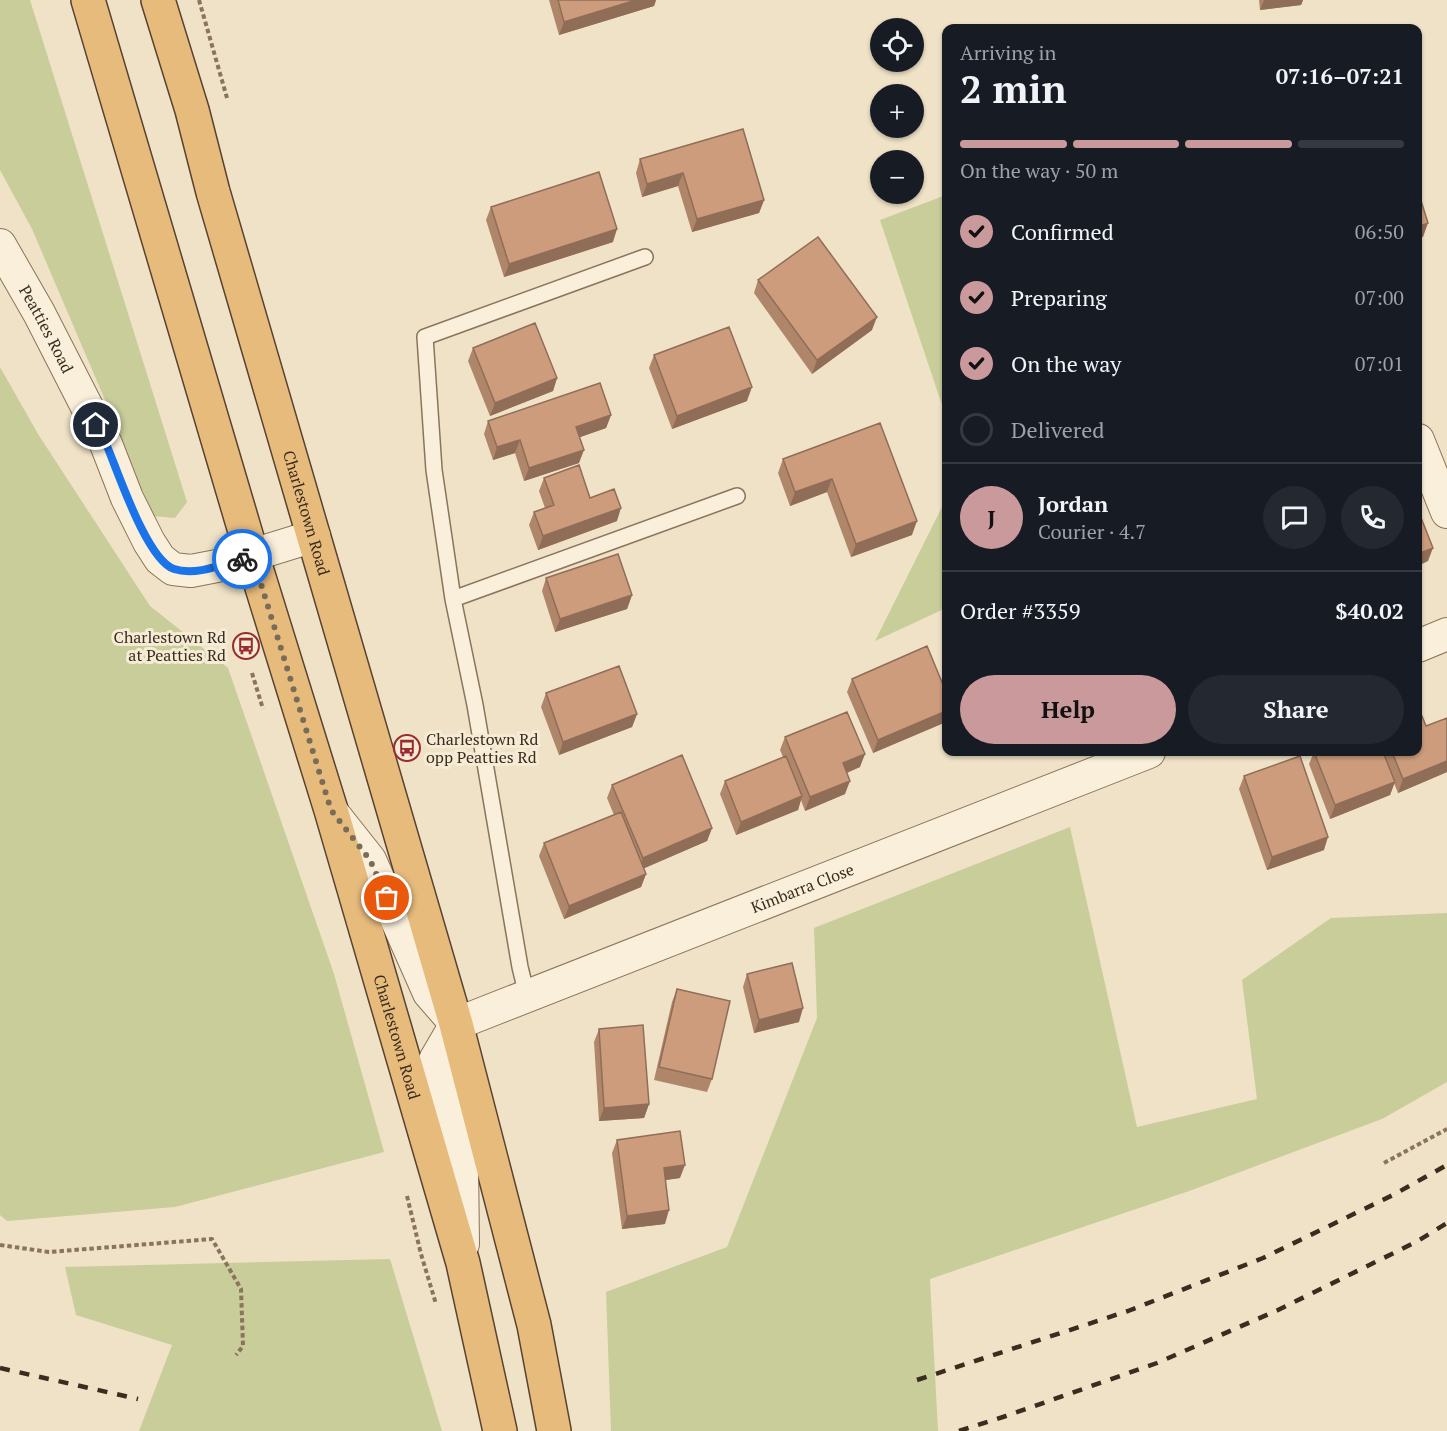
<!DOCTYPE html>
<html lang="en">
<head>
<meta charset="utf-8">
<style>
	body { margin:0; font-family:"PT Serif",serif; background:#242831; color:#f1f3f6; height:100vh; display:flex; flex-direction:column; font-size:22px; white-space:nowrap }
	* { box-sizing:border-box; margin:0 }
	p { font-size:20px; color:#9ea1a6 }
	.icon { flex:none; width:33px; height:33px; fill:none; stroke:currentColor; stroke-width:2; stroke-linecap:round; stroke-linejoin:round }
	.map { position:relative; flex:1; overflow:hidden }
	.sheet { position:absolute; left:942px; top:24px; width:480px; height:732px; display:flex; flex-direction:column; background:#171b24; border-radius:12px; box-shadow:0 2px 4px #0004 }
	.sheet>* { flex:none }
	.controls { position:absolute; left:870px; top:18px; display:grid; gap:12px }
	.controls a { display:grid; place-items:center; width:54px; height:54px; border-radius:50%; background:#171b24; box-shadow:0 2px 4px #0004; font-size:30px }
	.pin { position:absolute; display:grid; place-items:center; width:51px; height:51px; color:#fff; margin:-26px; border:3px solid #fff; border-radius:50%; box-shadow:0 2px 6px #0007 }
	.courier { position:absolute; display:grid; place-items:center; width:60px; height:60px; margin:-30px; border:4px solid #1a73e8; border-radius:50%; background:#fff; color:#222; box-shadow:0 2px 8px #0007 }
	.summary em { font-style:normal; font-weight:800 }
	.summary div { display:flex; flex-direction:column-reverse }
	.summary { display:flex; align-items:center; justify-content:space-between; height:102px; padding:0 18px }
	h1 { font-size:39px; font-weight:800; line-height:45px }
	.bar { display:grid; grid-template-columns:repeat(4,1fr); gap:9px 6px; align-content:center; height:72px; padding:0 18px }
	.bar i { height:8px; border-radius:4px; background:#363941 }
	.bar .on { background:#ca999c }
	.bar p { grid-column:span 4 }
	.line { display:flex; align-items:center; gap:15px; padding:0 18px; border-top:2px solid #363941 }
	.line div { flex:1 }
	.round { display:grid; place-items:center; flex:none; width:63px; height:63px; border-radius:32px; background:#242831 }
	ol { padding:0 18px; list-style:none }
	li { display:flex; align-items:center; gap:18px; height:66px }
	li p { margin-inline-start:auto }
	li .icon { padding:6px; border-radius:50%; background:#ca999c; color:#111; stroke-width:4 }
	li:last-child { color:#9ea1a6 }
	li i { width:33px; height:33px; border:3px solid #363941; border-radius:50% }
	.primary-button { display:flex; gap:12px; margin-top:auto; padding:12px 18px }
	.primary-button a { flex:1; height:69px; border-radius:36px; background:#ca999c; color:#111; font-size:24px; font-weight:800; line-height:69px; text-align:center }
	.primary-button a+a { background:#242831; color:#f1f3f6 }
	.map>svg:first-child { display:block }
	.green { fill:#c8cd9a }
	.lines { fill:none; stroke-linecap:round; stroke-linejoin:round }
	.service-casing { stroke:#8a745c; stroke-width:18 }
	.minor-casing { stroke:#8a745c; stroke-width:34 }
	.trunk-casing { stroke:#584230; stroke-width:36 }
	.path { stroke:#8a745c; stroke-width:4; stroke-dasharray:4.5 3; stroke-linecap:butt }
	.service { stroke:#f9efda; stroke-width:15 }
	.minor { stroke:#f9efda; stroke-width:32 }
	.trunk { stroke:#e7bb7c; stroke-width:33 }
	.rail { stroke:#3a2c1f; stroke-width:4.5; stroke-dasharray:10 10; stroke-linecap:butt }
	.wall { fill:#b0866b }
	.shaded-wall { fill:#906d57 }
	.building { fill:#cd9c7c; stroke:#906d57; stroke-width:1.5 }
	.done { stroke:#796c59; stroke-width:6; stroke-dasharray:0 10.8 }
	.route { stroke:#1a73e8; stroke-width:8 }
	.labels { text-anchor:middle; stroke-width:6; stroke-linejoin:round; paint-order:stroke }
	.street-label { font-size:16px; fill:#3a2c1f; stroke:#f6ecd6 }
	.poi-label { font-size:16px; fill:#3a2c1f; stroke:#f6ecd6; text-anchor:end }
</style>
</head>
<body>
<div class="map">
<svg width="1447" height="1431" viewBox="0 0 1447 1431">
	<rect width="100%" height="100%" fill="#efe2c6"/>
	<!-- green -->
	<path class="green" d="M0 0H30L187 502 175 518 152 516 126 449 32 229 0 170Z
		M946 195V417L880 220Z
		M0 367 38 434 150 606 228 668 334 974 384 1152 175 1207 7 1221 0 1215Z
		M946 499V608L875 641Z
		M1070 827 1137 1127 1257 1099 1242 980 1331 918 1447 913V1082L1382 1119 1192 1190 930 1279 938 1431H611L606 1292 727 1247 817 1018 814 928Z
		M390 1259 442 1431H139L172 1345 76 1315 65 1267Z"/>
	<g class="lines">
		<defs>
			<path id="service" d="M453 599 737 496
				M527 996 520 967 475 705 453 599 434 470 425 337 645 257"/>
			<g id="minor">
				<path id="s1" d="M0 245 39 313 106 444 127 498 149 542 160 559 173 569 191 571 217 566 314 536"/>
				<path d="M1418 440 1447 512"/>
				<path d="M1418 646 1447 634"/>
				<path d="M332 812 370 860 429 993 456 1024"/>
				<path id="s2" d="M456 1024 1149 752"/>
				<path d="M456 1024 435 1060 462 1163 463 1244"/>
			</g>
			<g id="trunk">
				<path id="s3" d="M88 0 252 555 331 810 463 1263 500 1431"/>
				<path id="s4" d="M158 0 192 110 213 192 456 1024 534 1325 554 1431"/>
			</g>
		</defs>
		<!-- service casing -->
		<use href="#service" class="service-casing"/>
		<!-- minor casing -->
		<use href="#minor" class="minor-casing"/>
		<!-- trunk casing -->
		<use href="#trunk" class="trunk-casing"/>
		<!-- path -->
		<path class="path" d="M199 0 227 98
			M252 673 263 709
			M1384 1163 1447 1129
			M407 1196 421 1254 436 1304
			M0 1245 49 1252 212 1239 241 1289 243 1346 236 1355"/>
		<!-- service -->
		<use href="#service" class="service"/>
		<!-- minor -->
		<use href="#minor" class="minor"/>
		<!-- trunk -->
		<use href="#trunk" class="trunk"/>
		<!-- rail -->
		<path class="rail" d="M0 1368 138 1399
			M917 1380 1128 1311 1263 1258 1393 1195 1447 1165
			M959 1431 1006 1416 1157 1363 1278 1310 1416 1242 1447 1223"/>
	</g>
	<!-- wall -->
	<path class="wall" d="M549 0H656L654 6 559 35Z
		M1259 0H1303L1301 5 1260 10Z
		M640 159 764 200 759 213 692 232 678 186 642 197 636 173Z
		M491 207 613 242 504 277 486 220Z
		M758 280 872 330 812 374 754 293Z
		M473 348 557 378 553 391 490 416 468 361Z
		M654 355 747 401 672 429 649 368Z
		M611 415 606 428 580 437 579 463 524 481 515 453 493 460 484 434 488 421Z
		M880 423 912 535 851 557 827 492 790 506 778 473 783 459Z
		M544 478 590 498 617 521 538 550 529 525 534 512 545 508 539 491Z
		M546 578 632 595 627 609 555 632 542 591Z
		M852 679 946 692V722L873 753 847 692Z
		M546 693 637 714 632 727 559 755 541 707Z
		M1447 718V772L1398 793 1394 783 1390 795 1330 819 1309 764 1314 752H1418L1426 726Z
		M785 737 860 767 847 773 845 794 805 811 801 800 798 810 736 835 720 794 725 781 783 757 780 750Z
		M1244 776 1324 850 1267 870 1239 789Z
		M612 785 712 828 707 841 644 868 646 874 641 887 564 919 539 856 544 843 614 815 607 798Z
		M747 974 799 1022 754 1033 743 987Z
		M677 989 712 1079 707 1092 654 1080 672 1002Z
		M599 1029 649 1104 644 1118 599 1121 594 1042Z
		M617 1140 680 1178 665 1180V1224L622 1229 612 1153Z"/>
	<!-- shaded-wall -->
	<path class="shaded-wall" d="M636 0H656L654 6 559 35 564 22Z
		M1264 0H1303L1301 5 1260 10Z
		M683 173 678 186 642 197 647 184Z
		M764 200 759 213 692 232 697 219Z
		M1428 223 1423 237 1418 239V227Z
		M617 229 613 242 504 277 509 264Z
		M877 317 872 330 812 374 817 360Z
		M557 378 553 391 490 416 495 403Z
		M752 387 747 401 672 429 677 416Z
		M611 415 606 428 572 440 576 427Z
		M520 440 515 453 493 460 497 447Z
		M584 450 579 463 524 481 529 468Z
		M832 479 827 492 790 506 795 492Z
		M621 508 617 521 538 550 543 536Z
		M917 521 912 535 851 557 856 544Z
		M1433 548 1428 561 1418 566V554Z
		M632 595 627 609 555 632 560 619Z
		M946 711V722L873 753 878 740Z
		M637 714 632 727 559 755 563 742Z
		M865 754 860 767 838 776 843 763Z
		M1447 761V772L1398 793 1403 779Z
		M850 781 845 794 805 811 810 797Z
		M1395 782 1390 795 1330 819 1335 805Z
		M802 796 798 810 736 835 741 822Z
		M712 828 707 841 638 871 643 858Z
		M1328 837 1324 850 1267 870 1272 857Z
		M646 874 641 887 564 919 569 906Z
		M803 1008 799 1022 754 1033 759 1020Z
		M649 1104 644 1118 599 1121 604 1108Z
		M685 1165 680 1178 659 1181 664 1168Z
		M669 1210 665 1224 622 1229 627 1216Z"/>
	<!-- building -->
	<path class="building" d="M558 0H636L564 22Z
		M743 129 764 200 697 219 683 173 647 184 640 159Z
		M599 172 617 229 509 264 491 207Z
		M1418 191 1428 223 1418 227Z
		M818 237 877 317 817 360 758 280Z
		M535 323 557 378 495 403 473 348Z
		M729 327 752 387 677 416 654 355Z
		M600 383 611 415 576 427 584 450 529 468 520 440 497 447 488 421Z
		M880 423 917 521 856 544 832 479 795 492 783 459Z
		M579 465 590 498 614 489 621 508 543 536 534 512 554 505 544 478Z
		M1418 510 1433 548 1418 554Z
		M618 554 632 595 560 619 546 578Z
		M927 646 946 692V711L878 740 852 679Z
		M619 666 637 714 563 742 546 693Z
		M847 712 865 754 843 763 850 781 810 797 785 737Z
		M1422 716 1426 726 1447 718V761L1403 779 1392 752H1418V718Z
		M1314 752H1383L1395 782 1335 805Z
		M682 755 712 828 643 858 612 785Z
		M786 756 802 796 741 822 725 781Z
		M1300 756 1328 837 1272 857 1244 776Z
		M621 812 646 874 569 906 544 843Z
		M792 963 803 1008 759 1020 747 974Z
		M677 989 730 1001 712 1079 659 1067Z
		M643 1025 649 1104 604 1108 599 1029Z
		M680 1131 685 1165 664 1168 669 1210 627 1216 617 1140Z"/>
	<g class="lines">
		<!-- done -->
		<path class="done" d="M242 559 252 555 331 810 370 860 387 898"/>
		<!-- route -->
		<path class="route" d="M96 425C100 432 104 439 107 446 118 472 147 560 174 569 195 576 221 565 242 559"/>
	</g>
	<!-- icons -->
	<defs>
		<symbol id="bus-ring" viewBox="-11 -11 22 22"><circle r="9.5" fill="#f6ecd6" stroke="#9a2b2e" stroke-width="1.5"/><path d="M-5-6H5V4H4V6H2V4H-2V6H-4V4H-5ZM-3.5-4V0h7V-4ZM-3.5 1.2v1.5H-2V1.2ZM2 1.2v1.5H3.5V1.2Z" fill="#9a2b2e"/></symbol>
	</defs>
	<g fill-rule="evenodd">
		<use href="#bus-ring" x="231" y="631" width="30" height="30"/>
		<use href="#bus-ring" x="392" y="733" width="30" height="30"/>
	</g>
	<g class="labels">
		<!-- street labels -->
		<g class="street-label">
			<text dy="6" stroke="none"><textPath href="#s1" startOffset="96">Peatties Road</textPath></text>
			<text dy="6" stroke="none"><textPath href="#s4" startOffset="534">Charlestown Road</textPath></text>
			<text dy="6" stroke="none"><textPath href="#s2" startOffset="372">Kimbarra Close</textPath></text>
			<text dy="6" stroke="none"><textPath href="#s3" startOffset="1082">Charlestown Road</textPath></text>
		</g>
		<!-- poi labels -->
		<g class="poi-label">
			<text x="226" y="643">Charlestown Rd<tspan x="226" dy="18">at Peatties Rd</tspan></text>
			<text x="426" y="745" text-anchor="start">Charlestown Rd<tspan x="426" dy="18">opp Peatties Rd</tspan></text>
		</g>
	</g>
</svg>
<div class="controls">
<a><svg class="icon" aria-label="locate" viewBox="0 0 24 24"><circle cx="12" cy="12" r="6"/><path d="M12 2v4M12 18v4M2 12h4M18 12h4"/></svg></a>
<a>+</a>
<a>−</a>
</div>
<div class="pin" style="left:387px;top:898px;background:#ea580c"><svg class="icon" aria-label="bag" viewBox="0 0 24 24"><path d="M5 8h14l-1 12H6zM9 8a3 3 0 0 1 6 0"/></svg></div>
<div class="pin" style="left:96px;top:425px;background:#1f2937"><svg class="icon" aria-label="home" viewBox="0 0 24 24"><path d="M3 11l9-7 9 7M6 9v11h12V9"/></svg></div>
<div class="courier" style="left:242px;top:559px"><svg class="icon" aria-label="bike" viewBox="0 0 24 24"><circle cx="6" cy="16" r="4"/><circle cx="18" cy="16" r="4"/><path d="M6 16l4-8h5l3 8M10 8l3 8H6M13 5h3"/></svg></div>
<section class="sheet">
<div class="summary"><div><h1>2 min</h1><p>Arriving in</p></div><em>07:16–07:21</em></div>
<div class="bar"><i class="on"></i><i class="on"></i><i class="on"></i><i></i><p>On the way · 50 m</p></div>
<ol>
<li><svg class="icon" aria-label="check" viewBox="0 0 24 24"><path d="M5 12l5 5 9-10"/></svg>Confirmed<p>06:50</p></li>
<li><svg class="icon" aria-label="check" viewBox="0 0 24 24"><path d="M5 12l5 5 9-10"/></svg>Preparing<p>07:00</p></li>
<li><svg class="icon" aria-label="check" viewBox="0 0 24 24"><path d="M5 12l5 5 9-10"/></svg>On the way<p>07:01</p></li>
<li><i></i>Delivered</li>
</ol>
<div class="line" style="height:108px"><b class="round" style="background:#ca999c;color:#111">J</b><div><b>Jordan</b><p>Courier · 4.7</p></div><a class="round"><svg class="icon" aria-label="chat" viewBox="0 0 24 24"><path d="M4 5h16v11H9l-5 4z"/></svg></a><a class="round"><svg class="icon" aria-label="phone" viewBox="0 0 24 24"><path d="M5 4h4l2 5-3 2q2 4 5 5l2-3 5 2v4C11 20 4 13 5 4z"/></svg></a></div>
<div class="line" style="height:78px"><div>Order #3359</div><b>$40.02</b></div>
<div class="primary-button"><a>Help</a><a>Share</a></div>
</section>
</div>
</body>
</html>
